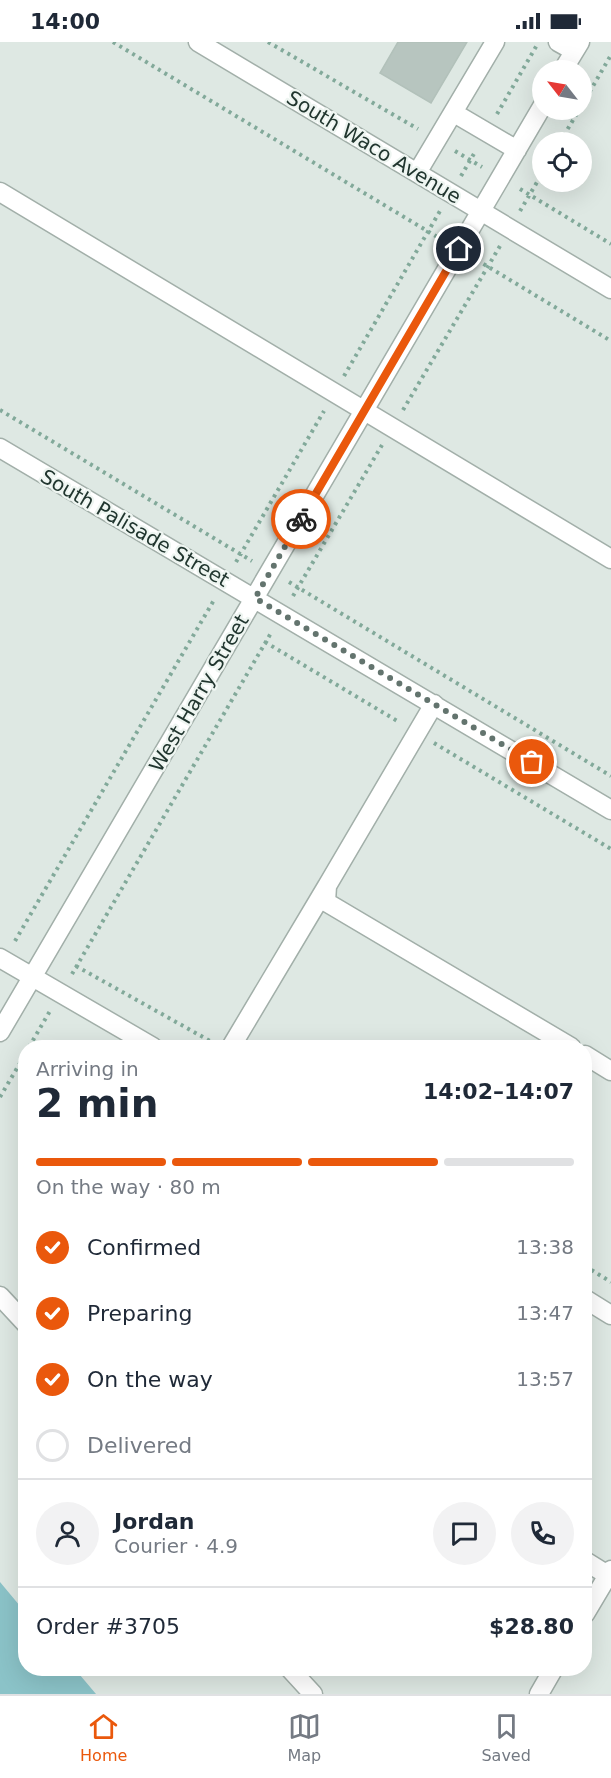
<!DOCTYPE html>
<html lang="en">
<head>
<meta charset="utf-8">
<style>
	body { margin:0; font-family:"DejaVu Sans",sans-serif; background:#f2f2f3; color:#1f2937; height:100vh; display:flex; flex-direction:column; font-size:22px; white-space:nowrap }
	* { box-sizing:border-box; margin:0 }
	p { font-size:20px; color:#747a83 }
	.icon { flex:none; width:33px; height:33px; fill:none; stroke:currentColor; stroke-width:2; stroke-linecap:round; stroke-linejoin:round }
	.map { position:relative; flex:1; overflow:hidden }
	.details { position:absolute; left:18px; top:998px; width:574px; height:636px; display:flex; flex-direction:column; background:#fff; border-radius:24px; box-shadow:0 6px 24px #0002 }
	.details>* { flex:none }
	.needle { width:39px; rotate:301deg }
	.fabs { position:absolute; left:532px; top:18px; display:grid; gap:12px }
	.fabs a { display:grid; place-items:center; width:60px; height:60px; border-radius:50%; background:#fff; box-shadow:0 6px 24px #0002; font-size:30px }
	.pin { position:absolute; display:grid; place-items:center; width:51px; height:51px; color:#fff; margin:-26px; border:3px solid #fff; border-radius:50%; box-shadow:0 2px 6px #0007 }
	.courier { position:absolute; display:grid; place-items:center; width:60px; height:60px; margin:-30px; border:4px solid #ea580c; border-radius:50%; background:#fff; color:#222; box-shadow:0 2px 8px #0007 }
	.overview em { font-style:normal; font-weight:700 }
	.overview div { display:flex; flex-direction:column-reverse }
	.overview { display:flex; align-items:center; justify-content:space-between; height:102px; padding:0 18px }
	h1 { font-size:39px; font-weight:700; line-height:45px }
	.bar { display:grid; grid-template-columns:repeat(4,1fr); gap:9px 6px; align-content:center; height:72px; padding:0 18px }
	.bar i { height:8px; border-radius:4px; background:#e0e1e3 }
	.bar .active { background:#ea580c }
	.bar p { grid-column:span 4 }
	.line { display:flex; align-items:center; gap:15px; padding:0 18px; border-top:2px solid #e0e1e3 }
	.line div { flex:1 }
	.round { display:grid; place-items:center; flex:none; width:63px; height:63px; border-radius:32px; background:#f2f2f3 }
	ol { padding:0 18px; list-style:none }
	li { display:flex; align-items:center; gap:18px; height:66px }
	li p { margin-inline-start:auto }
	li .icon { padding:6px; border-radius:50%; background:#ea580c; color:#fff; stroke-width:4 }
	li:last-child { color:#747a83 }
	li i { width:33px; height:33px; border:3px solid #e0e1e3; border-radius:50% }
	.status { display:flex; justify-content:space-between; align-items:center; height:42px; padding:0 30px; background:#fff; direction:ltr }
	.status svg { height:16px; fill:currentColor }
	.tab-bar { display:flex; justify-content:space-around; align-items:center; height:84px; border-top:2px solid #e0e1e3; background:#fff; font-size:16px; color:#747a83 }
	.tab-bar a { display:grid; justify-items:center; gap:3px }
	.tab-bar .active { color:#ea580c }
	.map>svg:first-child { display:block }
	.water { fill:#8bc3c8 }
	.building { fill:#b7c5bf; stroke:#b2c1ba; stroke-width:1.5 }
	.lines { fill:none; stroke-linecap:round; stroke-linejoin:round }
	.minor-casing { stroke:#a2afa9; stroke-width:21 }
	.path { stroke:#82a99a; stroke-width:4; stroke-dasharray:3 4.5; stroke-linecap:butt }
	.minor { stroke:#fff; stroke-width:18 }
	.done { stroke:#63746e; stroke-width:6; stroke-dasharray:0 10.8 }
	.route { stroke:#ea580c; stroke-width:8 }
	.labels { text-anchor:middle; stroke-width:4.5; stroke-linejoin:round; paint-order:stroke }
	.street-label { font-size:20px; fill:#21362f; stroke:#eef5f1 }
</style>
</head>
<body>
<div class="status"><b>14:00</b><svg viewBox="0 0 49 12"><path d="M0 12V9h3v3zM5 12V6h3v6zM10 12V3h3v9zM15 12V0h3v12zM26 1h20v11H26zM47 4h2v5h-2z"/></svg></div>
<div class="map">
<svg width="611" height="1652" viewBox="0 0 611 1652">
	<rect width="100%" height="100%" fill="#dee8e3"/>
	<!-- water -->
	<path class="water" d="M0 1540 25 1570 26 1626H74L96 1652H0Z"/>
	<!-- building -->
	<path class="building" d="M398 0H467L431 61 380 31Z"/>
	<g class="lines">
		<defs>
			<path id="minor" d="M198 0 611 247
				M558 0 574 9
				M563 28 580 0
				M454 71 517 108
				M417 131 495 0
				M0 150 611 517
				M0 406 611 768
				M434 662 327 844 326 860 571 1005
				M0 916 153 1005
				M0 990 543 63
				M231 1005 327 844
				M585 1013 611 1029
				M0 1254 26 1282
				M585 1257 611 1273
				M585 1519 611 1535
				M585 1572 611 1528
				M289 1626 313 1652
				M539 1652 554 1626"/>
		</defs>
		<!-- minor casing -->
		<use href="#minor" class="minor-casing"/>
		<!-- path -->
		<path class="path" d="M113 0 439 196
			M268 0 418 87
			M582 63 611 13
			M497 72 537 3
			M560 100 579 68
			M455 109 482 125
			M461 134 475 110
			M520 147 611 202
			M520 169 543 130
			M477 218 611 299
			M344 334 440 169
			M0 368 252 519
			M403 368 500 204
			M236 520 324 369
			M289 540 611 734
			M293 554 382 403
			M265 600 399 680
			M434 701 611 807
			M15 899 214 558
			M76 924 210 999
			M72 932 271 591
			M29 1005 50 969
			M0 1055 26 1011
			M585 1224 611 1240"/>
		<!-- minor -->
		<use href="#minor" class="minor"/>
	</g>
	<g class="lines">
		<!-- done -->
		<path class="done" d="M301 477 255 556 532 720"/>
		<!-- route -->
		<path class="route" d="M301 477 459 207"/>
	</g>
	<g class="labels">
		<!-- street labels -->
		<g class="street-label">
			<text transform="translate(374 105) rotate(31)" y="7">South Waco Avenue</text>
			<text transform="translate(135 486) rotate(30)" y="7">South Palisade Street</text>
			<text transform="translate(199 651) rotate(-60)" y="7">West Harry Street</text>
		</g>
	</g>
</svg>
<div class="fabs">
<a><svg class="needle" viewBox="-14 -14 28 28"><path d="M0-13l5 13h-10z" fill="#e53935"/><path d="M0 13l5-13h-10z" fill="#747a83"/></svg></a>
<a><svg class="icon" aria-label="locate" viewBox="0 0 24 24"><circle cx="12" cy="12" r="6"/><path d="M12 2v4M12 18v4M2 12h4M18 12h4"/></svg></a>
</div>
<div class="pin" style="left:532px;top:720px;background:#ea580c"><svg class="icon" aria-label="bag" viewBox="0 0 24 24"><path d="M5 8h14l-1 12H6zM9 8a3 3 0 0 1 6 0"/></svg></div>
<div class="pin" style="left:459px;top:207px;background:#1f2937"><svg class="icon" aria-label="home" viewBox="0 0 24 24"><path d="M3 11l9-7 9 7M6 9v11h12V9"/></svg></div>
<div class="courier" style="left:301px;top:477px"><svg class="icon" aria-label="bike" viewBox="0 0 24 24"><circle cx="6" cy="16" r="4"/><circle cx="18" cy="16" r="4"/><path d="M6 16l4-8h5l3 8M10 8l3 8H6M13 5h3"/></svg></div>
<section class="details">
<div class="overview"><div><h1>2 min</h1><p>Arriving in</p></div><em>14:02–14:07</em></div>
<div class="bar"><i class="active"></i><i class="active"></i><i class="active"></i><i></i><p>On the way · 80 m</p></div>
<ol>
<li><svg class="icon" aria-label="check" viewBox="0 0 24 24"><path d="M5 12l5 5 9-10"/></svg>Confirmed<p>13:38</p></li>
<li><svg class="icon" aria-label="check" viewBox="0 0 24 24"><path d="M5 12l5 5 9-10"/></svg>Preparing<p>13:47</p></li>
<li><svg class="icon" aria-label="check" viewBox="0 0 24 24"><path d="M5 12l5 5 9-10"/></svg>On the way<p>13:57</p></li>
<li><i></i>Delivered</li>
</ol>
<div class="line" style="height:108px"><a class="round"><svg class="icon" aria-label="person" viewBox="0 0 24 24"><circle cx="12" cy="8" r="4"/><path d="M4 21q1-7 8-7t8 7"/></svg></a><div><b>Jordan</b><p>Courier · 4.9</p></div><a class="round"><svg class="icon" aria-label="chat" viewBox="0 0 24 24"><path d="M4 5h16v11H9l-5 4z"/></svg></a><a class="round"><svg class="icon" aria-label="phone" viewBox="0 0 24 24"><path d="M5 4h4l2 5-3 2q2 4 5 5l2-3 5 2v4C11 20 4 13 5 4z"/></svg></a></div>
<div class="line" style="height:78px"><div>Order #3705</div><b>$28.80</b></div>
</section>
</div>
<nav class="tab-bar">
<a class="active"><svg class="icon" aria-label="home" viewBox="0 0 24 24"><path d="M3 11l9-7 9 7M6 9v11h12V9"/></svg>Home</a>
<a><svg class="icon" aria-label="map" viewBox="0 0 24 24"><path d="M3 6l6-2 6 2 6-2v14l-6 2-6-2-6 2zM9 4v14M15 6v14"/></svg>Map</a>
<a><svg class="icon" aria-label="saved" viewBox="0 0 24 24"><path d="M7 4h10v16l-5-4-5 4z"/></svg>Saved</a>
</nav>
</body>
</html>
